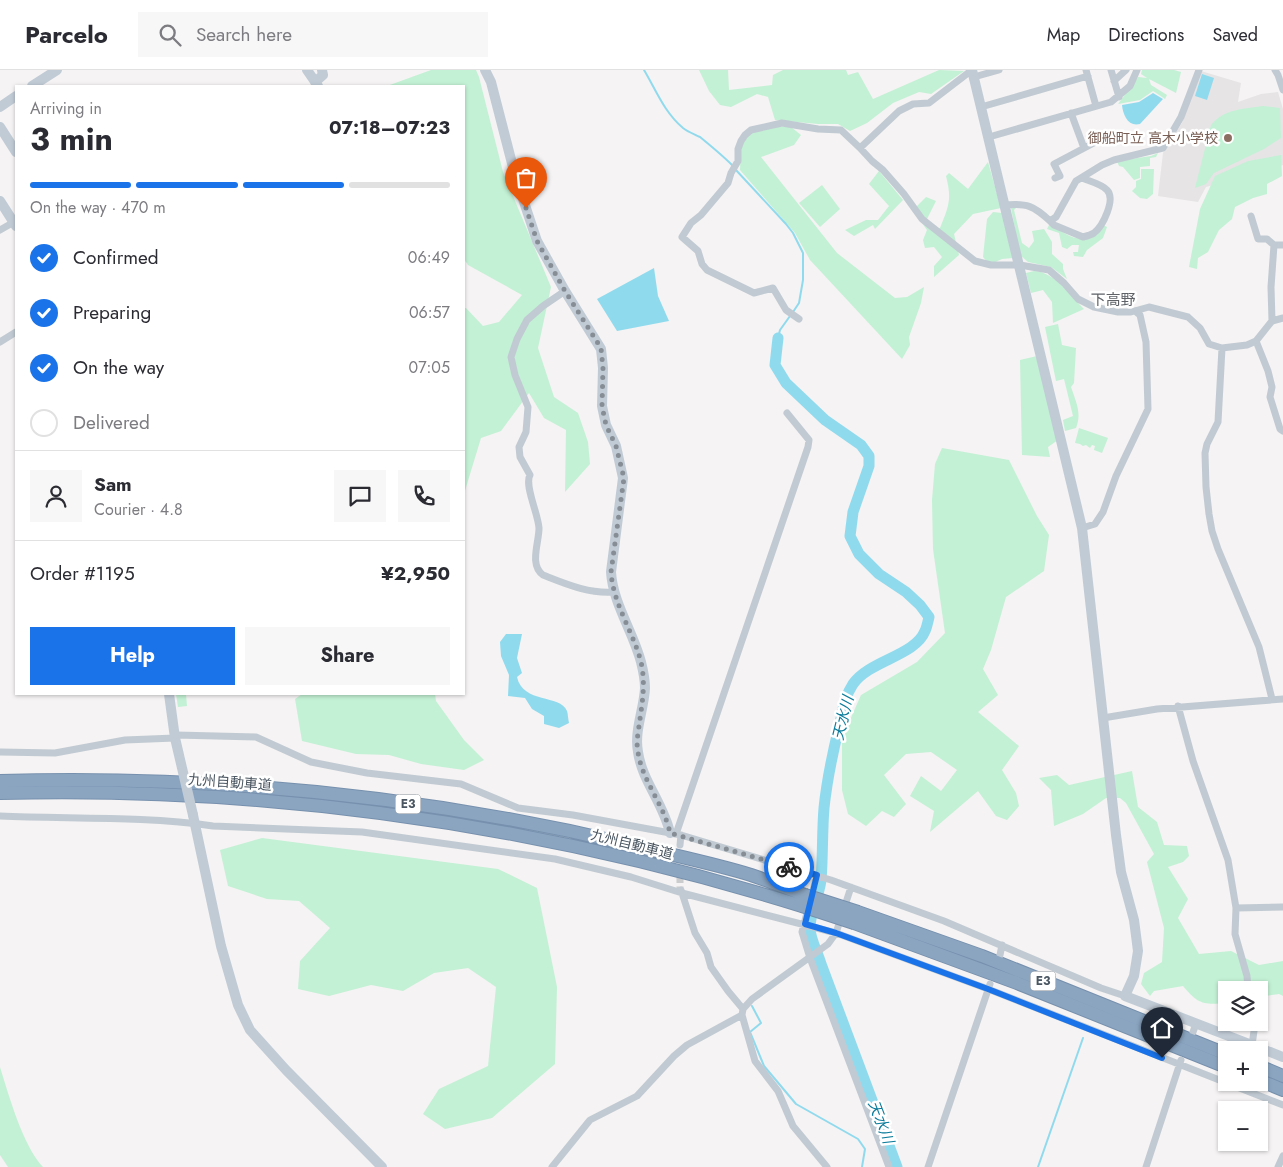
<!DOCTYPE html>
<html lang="en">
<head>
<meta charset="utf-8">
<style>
	body { margin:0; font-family:Jost,"Noto Sans JP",sans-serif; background:#f7f7f7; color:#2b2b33; height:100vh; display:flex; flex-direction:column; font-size:19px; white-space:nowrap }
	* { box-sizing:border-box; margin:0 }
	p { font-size:16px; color:#7c7c81 }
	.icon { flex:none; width:28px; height:28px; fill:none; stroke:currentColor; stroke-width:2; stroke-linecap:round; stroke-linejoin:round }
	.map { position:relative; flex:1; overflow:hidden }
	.panel { position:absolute; left:15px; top:15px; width:450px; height:610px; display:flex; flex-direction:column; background:#fff; border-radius:0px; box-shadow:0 1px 4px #0004 }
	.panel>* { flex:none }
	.tools { position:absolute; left:1218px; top:911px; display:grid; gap:10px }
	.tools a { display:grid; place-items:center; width:50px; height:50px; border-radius:0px; background:#fff; box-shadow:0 1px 4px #0004; font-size:25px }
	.pin { position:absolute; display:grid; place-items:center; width:42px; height:42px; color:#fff; margin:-51px -21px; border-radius:50% 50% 50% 0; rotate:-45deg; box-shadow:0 0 5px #0007 }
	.pin .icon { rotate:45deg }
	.courier { position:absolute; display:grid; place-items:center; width:50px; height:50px; margin:-25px; border:4px solid #1a73e8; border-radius:50%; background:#fff; color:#222; box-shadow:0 1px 6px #0007 }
	.overview em { font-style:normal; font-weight:700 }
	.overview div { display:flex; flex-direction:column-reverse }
	.overview { display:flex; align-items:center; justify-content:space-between; height:85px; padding:0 15px }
	h1 { font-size:32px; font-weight:700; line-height:38px }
	.bar { display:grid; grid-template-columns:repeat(4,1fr); gap:8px 5px; align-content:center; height:60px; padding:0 15px }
	.bar i { height:6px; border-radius:4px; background:#e1e1e2 }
	.bar .active { background:#1a73e8 }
	.bar p { grid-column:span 4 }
	.line { display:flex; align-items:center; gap:12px; padding:0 15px; border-top:1px solid #e1e1e2 }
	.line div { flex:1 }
	.round { display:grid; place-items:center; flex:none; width:52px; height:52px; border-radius:0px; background:#f7f7f7 }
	ol { padding:0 15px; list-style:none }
	li { display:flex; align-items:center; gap:15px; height:55px }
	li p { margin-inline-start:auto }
	li .icon { padding:5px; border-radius:50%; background:#1a73e8; color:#fff; stroke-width:4 }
	li:last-child { color:#7c7c81 }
	li i { width:28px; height:28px; border:2px solid #e1e1e2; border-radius:50% }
	.cta { display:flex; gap:10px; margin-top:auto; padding:10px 15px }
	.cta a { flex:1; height:58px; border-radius:0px; background:#1a73e8; color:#fff; font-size:20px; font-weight:700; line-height:58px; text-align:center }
	.cta a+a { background:#f7f7f7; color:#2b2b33 }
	header { display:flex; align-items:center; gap:30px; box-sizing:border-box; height:70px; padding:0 25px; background:#fff; border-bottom:1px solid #e1e1e2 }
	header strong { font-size:24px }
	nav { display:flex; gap:28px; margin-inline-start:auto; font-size:18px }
	.search { width:350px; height:45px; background:#f7f7f7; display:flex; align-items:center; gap:12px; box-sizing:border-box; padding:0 18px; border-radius:0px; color:#7c7c81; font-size:19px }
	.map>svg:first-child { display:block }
	.education { fill:#e6e4e5 }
	.green { fill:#c3f1d5 }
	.water { fill:#90daee }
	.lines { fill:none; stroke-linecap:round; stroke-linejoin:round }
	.stream { stroke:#90daee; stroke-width:2 }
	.river { stroke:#90daee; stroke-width:11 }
	.street-tunnel { stroke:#caccce; stroke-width:7; stroke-dasharray:7 3.5; stroke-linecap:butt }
	.highway-casing { stroke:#7690ad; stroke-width:14 }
	.street { stroke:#c1cad2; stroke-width:7 }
	.secondary { stroke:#c1cbd6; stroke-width:10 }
	.highway { stroke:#8ba5c1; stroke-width:12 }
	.highway-bridge-casing { stroke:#7690ad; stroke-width:14; stroke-linecap:butt }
	.secondary-bridge { stroke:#c1cbd6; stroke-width:10 }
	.highway-bridge { stroke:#8ba5c1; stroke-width:12 }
	.done { stroke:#868d94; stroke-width:5; stroke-dasharray:0 9 }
	.route { stroke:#1a73e8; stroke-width:6 }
	.education-dot { fill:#8d6e63; stroke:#fff; stroke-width:2 }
	.labels { text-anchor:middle; stroke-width:5; stroke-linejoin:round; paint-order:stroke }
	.shield { fill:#fff; stroke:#808990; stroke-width:1 }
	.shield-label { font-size:12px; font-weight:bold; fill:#4a5661 }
	.education-label { font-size:14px; fill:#785e54; stroke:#fff; text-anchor:end }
	.street-label { font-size:14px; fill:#4a5661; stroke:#fff }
	.neighbourhood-label { font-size:15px; fill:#5f6368; stroke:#fff }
	.water-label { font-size:15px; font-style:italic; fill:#0c7c9b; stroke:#fff }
</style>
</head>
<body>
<header>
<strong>Parcelo</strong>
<div class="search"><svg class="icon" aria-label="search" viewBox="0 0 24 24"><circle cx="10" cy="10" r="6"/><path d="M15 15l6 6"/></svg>Search here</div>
<nav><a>Map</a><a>Directions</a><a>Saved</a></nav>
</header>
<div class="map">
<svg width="1283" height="1097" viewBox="0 0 1283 1097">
	<rect width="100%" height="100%" fill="#f5f3f3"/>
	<!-- education -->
	<path class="education" d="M1201 1 1241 13 1238 32 1261 24 1278 22 1283 39V95L1206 117 1198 132 1158 126 1163 83 1182 53Z"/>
	<!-- green -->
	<path class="green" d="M431 0H476L479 7 503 102 551 217 538 278 554 327 578 343 588 372 590 394 565 422 566 360 544 348 529 323 501 361 481 368 464 424V238H466L483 256 499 252 522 225 468 195 464 189V16H387Z
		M699 0H728L729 20 772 15 773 5 783 0H846L848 5 858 2 873 29 939 0 964 1 931 24 919 22 893 33 867 53 850 61 838 54H818L775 50 768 27 757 24 731 37 720 35 709 21Z
		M1142 0H1174L1181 2 1176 23 1149 9 1151 15 1167 25 1165 29 1153 21 1140 30 1118 34 1138 7 1147 8 1141 4Z
		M1263 36 1280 38 1281 68 1264 79 1214 103 1206 114 1195 118 1211 55C1224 39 1243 39 1263 36Z
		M770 56 791 57 801 65 794 75 761 87 837 183 895 228 907 227 924 217 921 233 909 267 910 275 902 289 810 190 795 163 740 100 741 74 752 62Z
		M1158 83 1156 87 1150 88V96L1140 97V108L1134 110 1123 97 1119 96 1117 91 1151 86Z
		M1281 85 1282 106 1267 114V124L1253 128 1235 137 1232 149 1219 160 1208 182 1198 188 1197 199 1189 197 1200 139 1215 106 1248 91Z
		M988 92 1001 138 973 144 954 164 959 185 934 207V196L942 187 934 177 925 178 923 170 927 160 916 145V137L926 127 936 131 927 149 934 159 940 158C949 136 952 129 946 106L949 103 968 119Z
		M1141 99H1154L1153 124 1147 129 1140 128 1132 121 1136 117V111L1141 109Z
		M879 101 903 130 875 159 873 155 854 166 845 160 866 150H878L889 136 869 114Z
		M822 115 840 139 820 157 799 133Z
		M1011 138H1016L1014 140 1022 173 1029 178 1034 171 1032 161 1044 159 1052 172V184L1063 194V199L1067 209 1051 197 1028 192 1020 185Z
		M993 142 1002 143 1013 188 1002 189 993 193H988L983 187 987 149Z
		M1050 153C1055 155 1058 160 1064 163 1076 170 1084 170 1097 165L1103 155 1107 157 1103 168 1087 180 1083 187 1074 186 1073 182H1078L1079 175H1072L1067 179 1062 177 1059 163 1047 159Z
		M1034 201C1055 202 1070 225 1084 239L1053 253 1052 232 1043 220 1031 223 1026 203Z
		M1058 254 1062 275 1076 278 1074 313 1071 317C1076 332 1082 343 1076 358L1065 361 1063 350 1073 346 1064 309 1056 311 1045 257Z
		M1037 286 1058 370 1048 377 1050 387 1022 385 1020 290Z
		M1079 358 1108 368 1102 383 1094 380 1095 376 1092 375 1090 378 1086 375 1083 376 1080 374 1075 373Z
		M942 378 1009 390 1037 446 1049 465 1044 501 1006 527 991 580 983 599 998 625 978 642 1019 676 1002 700 1016 723 1019 736 1007 750 996 746 978 721 930 762 934 741 910 726 921 706 941 721 957 700 931 682 906 684 884 705 906 734 894 747 882 741 866 756 848 744 842 720V668L861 625 917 592 945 563 933 479 932 430 935 394Z
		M176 624H186L187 636 178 637Z
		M302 624H435L436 631 464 670 484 690 464 700 421 694 389 685 356 684 302 671 295 629Z
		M1132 701 1138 737 1157 752 1164 775 1187 776 1189 786 1183 792 1168 797 1188 829 1178 848 1199 884 1231 881 1259 895 1283 891V926L1279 924 1259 927V920H1226V933C1203 935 1198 934 1183 916L1154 921 1150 926 1141 914 1144 903 1162 892 1164 858 1147 792 1154 784 1126 733 1120 728H1106L1083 744 1054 756 1051 720 1039 708 1057 705 1069 715Z
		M262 768 498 799 537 818 557 917 555 994 492 1048 445 1059 423 1044 439 1019 488 996 496 917 468 898 434 903 403 921 371 915 329 926 298 919 300 891 330 858 299 831 267 829 228 816 220 780Z
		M0 997C9 1026 23 1076 43 1097H8L0 1085Z"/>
	<!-- water -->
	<path class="water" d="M1202 4 1214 8 1207 30 1195 26Z
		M1153 23 1163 29 1140 54C1128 57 1123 45 1122 35L1139 32Z
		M654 198 658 226 669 251 617 261 597 229Z
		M506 564H522L517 588 522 603 517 607C523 634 560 624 567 641 568 644 568 649 569 653L559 658 544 654V646L532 639 525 628 508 626 509 605 501 586 500 572Z"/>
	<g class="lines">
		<!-- stream -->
		<path class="stream" d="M644 0C656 20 664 42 683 58 688 62 694 64 700 67 711 76 722 85 732 95
			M735 99 786 154 793 163 803 183V210L799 233 793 242
			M778 268 780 260 790 246
			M752 936 761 953 750 962 764 996 796 1034 858 1069 865 1079 862 1097
			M1038 1097 1083 968"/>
		<!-- river -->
		<path class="river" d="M778 268 775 295 786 313 825 350 861 375 869 386V396L853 442 850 466 859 484 879 504 906 522 920 535 929 547C928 551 927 557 925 561 915 586 870 590 853 614 845 626 843 639 840 653 833 681 827 709 824 738 822 762 823 786 821 810 819 827 810 841 810 858 810 869 818 883 821 894L897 1097"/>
		<!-- street-tunnel -->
		<path class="street-tunnel" d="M680 785V818"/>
		<defs>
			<path id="highway" d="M0 711C211 705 426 726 632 775 671 785 712 793 751 805 769 811 787 818 805 825
				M0 723C273 716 541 755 802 836
				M858 842 982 886 1226 984
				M854 853 1017 913 1226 997
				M1259 996 1283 1006
				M1259 1010 1283 1020"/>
		</defs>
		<!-- highway casing -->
		<use href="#highway" class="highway-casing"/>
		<!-- street -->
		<path class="street" d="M1086 0 1096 36
			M1111 0 1119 27
			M1275 0 1278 5 1283 20
			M974 7 999 0
			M1114 11 1126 0
			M981 37 1088 6
			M1071 43 1084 78
			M989 67 1111 32 1130 16 1137 0
			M860 78 872 91 883 100 904 124 922 149 975 191 991 195H1020L1049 200 1064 213 1078 229 1094 237 1118 242H1131L1149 237 1188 247 1200 258 1209 274 1222 278 1247 275 1256 271 1272 251 1283 248
			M1055 108 1060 106 1054 94 1107 66
			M1005 135C1027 133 1034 136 1050 151L1056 147 1076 111 1102 95 1114 90 1163 78 1181 47 1199 0
			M1251 146 1258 169H1267L1274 175 1271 217 1272 251
			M1050 151 1054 155 1083 167C1087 166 1091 165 1094 163 1103 156 1116 129 1107 120 1102 114 1089 111 1082 108
			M0 160 14 152
			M1274 175H1283
			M565 221 543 236 527 250 517 269 511 287 515 305 528 337 526 362 519 377 520 387 530 405C524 415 538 443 539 458 539 473 529 495 543 505 566 514 589 524 614 522
			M799 249 786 240 773 218 754 223 707 200 702 194 698 181 682 167 691 153 701 145 728 113 731 103 738 91V79L741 71 745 65 751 60 782 53 818 59 841 60 860 78 899 41 913 34 929 33 972 0
			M1256 271 1268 301 1272 317 1270 327 1280 359 1283 361
			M0 272 16 262
			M1222 278 1218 352 1207 374 1205 383 1206 417 1209 444 1212 461 1218 479 1259 577 1272 629
			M1082 458 1095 454 1103 442 1116 406 1148 339 1146 272 1140 245 1135 241
			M1178 636 1193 691 1228 790 1236 838 1235 864 1247 906 1248 920
			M1103 648 1157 639 1283 629
			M176 665 256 667 311 692 367 703 461 714 518 738 573 745 681 765 831 810 944 851 1101 918 1125 926
			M0 682 55 683 125 670 175 668
			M0 746C71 749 143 746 213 756L362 762 555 789 631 807 682 823 836 863 988 919 1283 1035
			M676 764 808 377 809 370 787 343
			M680 775 681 765
			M817 805 802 862 810 888 889 1097
			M681 820 695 863 707 883 711 897 728 921 743 939
			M1236 838 1283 837
			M1000 885 1002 875
			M1251 952 1254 961 1252 975
			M1193 962 1196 954
			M552 1097 590 1050 637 1026 674 986 687 975 742 945
			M827 1097 793 1056 778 1021 755 991 742 945 743 939 752 929 828 874 836 863 851 817
			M928 1097 990 914
			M1146 1097 1181 990
			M1278 1097 1283 1086"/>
		<!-- secondary -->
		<path class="secondary" d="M307 0 318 16
			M485 0 491 12 515 105 537 171 565 221 601 279 603 298 602 336 606 355 616 376 623 408 611 502C613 534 633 561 641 592 643 600 645 609 645 618 644 639 634 661 638 682 642 711 664 734 670 763
			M972 0 1082 458 1116 765 1121 802 1134 850 1138 881 1134 906 1125 926 1283 987
			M315 12 323 5 322 0
			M32 16 57 0
			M0 37 16 26
			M0 57 16 82
			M0 131 16 156
			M169 624 175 668
			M193 745 221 876 238 935 250 960 286 1000 382 1097"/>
		<!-- highway -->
		<use href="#highway" class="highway"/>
		<defs>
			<path id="highway-bridge" d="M805 825 858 842
				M802 836 854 853"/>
		</defs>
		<!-- highway-bridge casing -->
		<use href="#highway-bridge" class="highway-bridge-casing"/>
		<!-- secondary-bridge -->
		<path class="secondary-bridge" d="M175 668 193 745"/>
		<!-- highway-bridge -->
		<use href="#highway-bridge" class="highway-bridge"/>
	</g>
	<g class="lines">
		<!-- done -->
		<path class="done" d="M526 138 537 171 565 221 601 278 603 298 602 336 606 355 616 376 624 408 611 502C613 534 633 561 641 592 646 614 642 634 639 656 638 664 636 673 638 682 642 711 664 734 670 763L789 797"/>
		<!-- route -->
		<path class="route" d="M789 797 817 805 805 854 836 863 988 919 1162 988"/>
	</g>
	<!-- markers -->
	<circle class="education-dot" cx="1228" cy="68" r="5"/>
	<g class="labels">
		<!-- shield labels -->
		<g class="shield">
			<rect x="395.5" y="724.5" width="25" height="19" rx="4"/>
			<rect x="1030.5" y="901.5" width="25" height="19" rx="4"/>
		</g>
		<g class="shield-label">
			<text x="408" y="738">E3</text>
			<text x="1043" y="915">E3</text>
		</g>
		<!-- education labels -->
		<g class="education-label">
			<text x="1218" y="73">御船町立 高木小学校</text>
		</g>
		<!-- street labels -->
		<g class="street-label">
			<text transform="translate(230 712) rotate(4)" y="5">九州自動車道</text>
			<text transform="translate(632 774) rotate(14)" y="5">九州自動車道</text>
		</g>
		<!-- neighbourhood labels -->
		<g class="neighbourhood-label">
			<text x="1113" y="235">下高野</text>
		</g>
		<!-- water labels -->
		<g class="water-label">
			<text transform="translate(843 648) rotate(-76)" y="5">天水川</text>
			<text transform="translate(881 1052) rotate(69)" y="5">天水川</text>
		</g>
	</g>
</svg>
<div class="tools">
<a><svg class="icon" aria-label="layers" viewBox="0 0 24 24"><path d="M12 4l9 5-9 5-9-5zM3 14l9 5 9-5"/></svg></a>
<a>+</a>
<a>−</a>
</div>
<div class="pin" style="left:526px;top:138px;background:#ea580c"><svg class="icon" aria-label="bag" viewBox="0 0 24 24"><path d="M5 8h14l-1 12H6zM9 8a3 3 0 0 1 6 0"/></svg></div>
<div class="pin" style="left:1162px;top:988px;background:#1f2937"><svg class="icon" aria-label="home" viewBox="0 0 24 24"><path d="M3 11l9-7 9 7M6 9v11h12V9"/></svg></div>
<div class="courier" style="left:789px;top:797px"><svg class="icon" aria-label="bike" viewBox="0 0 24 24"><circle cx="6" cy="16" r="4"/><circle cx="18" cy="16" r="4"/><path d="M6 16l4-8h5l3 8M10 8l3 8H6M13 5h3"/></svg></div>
<section class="panel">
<div class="overview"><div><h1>3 min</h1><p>Arriving in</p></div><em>07:18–07:23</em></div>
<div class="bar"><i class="active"></i><i class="active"></i><i class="active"></i><i></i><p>On the way · 470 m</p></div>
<ol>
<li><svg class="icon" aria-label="check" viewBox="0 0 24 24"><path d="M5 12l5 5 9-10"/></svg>Confirmed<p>06:49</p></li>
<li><svg class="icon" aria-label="check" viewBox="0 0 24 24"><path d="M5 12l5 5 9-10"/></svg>Preparing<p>06:57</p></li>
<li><svg class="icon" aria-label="check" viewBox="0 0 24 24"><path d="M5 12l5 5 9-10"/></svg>On the way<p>07:05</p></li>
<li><i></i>Delivered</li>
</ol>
<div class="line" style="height:90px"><a class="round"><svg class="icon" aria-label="person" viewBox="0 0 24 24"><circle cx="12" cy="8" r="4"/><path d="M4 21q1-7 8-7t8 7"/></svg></a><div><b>Sam</b><p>Courier · 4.8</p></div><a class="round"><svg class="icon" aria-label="chat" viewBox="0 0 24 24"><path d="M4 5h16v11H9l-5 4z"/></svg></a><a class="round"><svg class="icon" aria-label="phone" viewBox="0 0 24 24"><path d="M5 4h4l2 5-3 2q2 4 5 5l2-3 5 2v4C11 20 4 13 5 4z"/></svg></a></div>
<div class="line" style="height:65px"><div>Order #1195</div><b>¥2,950</b></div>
<div class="cta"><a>Help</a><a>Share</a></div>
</section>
</div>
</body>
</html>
